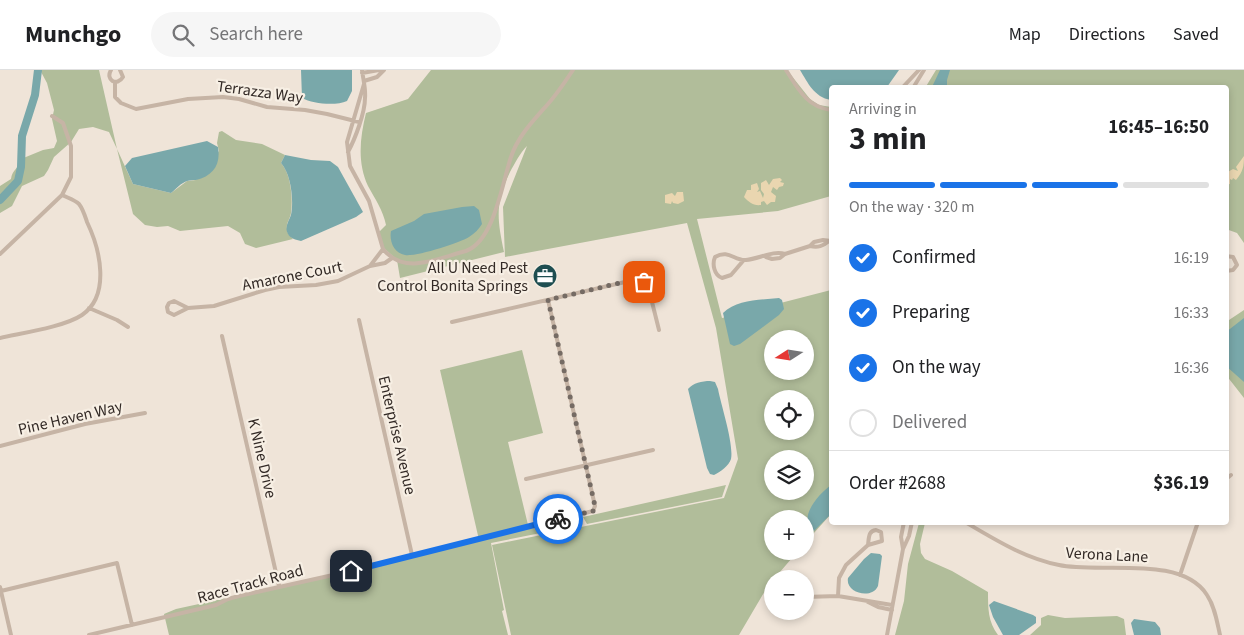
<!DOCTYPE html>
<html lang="en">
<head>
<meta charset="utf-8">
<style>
	body { margin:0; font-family:"Source Sans 3",sans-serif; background:#f6f6f6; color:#202124; height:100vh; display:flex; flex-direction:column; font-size:19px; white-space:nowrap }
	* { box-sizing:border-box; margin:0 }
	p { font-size:16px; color:#757577 }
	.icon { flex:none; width:28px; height:28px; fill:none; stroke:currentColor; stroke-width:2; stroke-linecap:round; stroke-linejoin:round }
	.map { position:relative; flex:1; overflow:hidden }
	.drawer { position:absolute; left:829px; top:15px; width:400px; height:440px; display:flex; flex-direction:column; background:#fff; border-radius:5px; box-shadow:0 2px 8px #0003 }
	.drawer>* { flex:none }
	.needle { width:32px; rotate:258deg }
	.tools { position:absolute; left:764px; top:260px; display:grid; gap:10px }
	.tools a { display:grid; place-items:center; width:50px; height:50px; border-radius:50%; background:#fff; box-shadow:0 2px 8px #0003; font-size:25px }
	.pin { position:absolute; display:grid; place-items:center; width:42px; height:42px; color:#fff; margin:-21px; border-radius:10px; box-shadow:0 2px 8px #0006 }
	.courier { position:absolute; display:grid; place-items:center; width:50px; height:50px; margin:-25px; border:4px solid #1a73e8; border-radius:50%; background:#fff; color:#222; box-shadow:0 1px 6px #0007 }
	.summary em { font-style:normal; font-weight:700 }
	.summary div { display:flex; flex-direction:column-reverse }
	.summary { display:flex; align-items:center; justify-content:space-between; height:85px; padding:0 20px }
	h1 { font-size:32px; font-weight:700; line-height:38px }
	.bar { display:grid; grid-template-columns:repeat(4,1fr); gap:8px 5px; align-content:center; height:60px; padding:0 20px }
	.bar i { height:6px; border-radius:4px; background:#e0e0e0 }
	.bar .on { background:#1a73e8 }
	.bar p { grid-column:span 4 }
	.line { display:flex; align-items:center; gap:12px; padding:0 20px; border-top:1px solid #e0e0e0 }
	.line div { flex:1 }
	ol { padding:0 20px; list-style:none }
	li { display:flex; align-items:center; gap:15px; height:55px }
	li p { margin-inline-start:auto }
	li .icon { padding:5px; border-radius:50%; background:#1a73e8; color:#fff; stroke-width:4 }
	li:last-child { color:#757577 }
	li i { width:28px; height:28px; border:2px solid #e0e0e0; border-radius:50% }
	header { display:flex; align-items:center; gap:30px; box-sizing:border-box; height:70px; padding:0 25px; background:#fff; border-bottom:1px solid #e0e0e0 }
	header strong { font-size:24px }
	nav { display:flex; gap:28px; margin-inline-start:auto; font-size:18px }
	.search { width:350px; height:45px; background:#f6f6f6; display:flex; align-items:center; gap:12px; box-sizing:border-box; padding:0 18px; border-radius:28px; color:#757577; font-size:19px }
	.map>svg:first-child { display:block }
	.green { fill:#b1bd9a; fill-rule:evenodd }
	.sand { fill:#ead6b0 }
	.water { fill:#79a8aa }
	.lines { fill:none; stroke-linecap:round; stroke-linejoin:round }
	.river { stroke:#79a8aa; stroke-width:8 }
	.street { stroke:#c6b4a5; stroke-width:4 }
	.done { stroke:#756b64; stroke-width:5; stroke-dasharray:0 9 }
	.route { stroke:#1a73e8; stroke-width:6 }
	.labels { text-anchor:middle; stroke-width:4.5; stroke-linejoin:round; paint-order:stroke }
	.street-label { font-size:16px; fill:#332a26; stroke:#f7efe4 }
	.poi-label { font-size:16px; fill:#332a26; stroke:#f7efe4; text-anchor:end }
</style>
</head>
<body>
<header>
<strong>Munchgo</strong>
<div class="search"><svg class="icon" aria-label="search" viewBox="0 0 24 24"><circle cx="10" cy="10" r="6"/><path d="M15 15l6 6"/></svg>Search here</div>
<nav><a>Map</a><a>Directions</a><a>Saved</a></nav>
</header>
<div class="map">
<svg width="1244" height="565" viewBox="0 0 1244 565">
	<rect width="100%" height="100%" fill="#efe4d8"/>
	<!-- green -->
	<path class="green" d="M40 0H99L117 79 133 114 171 123 187 111 196 110 219 81 217 73 219 62 222 61 236 70 262 74 285 85 281 93C291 104 293 128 291 143 290 149 286 153 287 159 287 164 290 165 293 169L256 178 245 174 240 163 228 156 180 161 168 156 157 157 145 155 133 144 117 79 109 62 93 57 79 59 71 72 54 87 48 100 44 106 22 116 12 136 0 143V116L11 109C12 99 20 98 21 89L43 80 54 78 57 71 52 49 54 40 47 13Z
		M431 0H787L810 29 819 35 831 37V126L778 141 697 149 722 248 831 220V444L805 473V449H772V481H798L774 509H772L739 565H511L492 475 724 428 738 389 716 258 687 153 505 187 503 137 527 76C520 83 515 93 510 102 495 133 497 149 504 182L400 208 397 190 384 178 378 163 386 155C383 140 375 129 368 116 357 92 360 68 366 43L408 29ZM772 269H805V301H772ZM772 329H805V361H772ZM772 389H805V421H772Z
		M936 0H1244V173L1237 163 1226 159V18H925Z
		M1244 240V328L1226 305V252Z
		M522 280 543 363 508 372 529 459 570 451 571 457 491 473 504 540 502 541 508 565H169L164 544 176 539 418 486 479 470 440 300Z
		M726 415 722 427 587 454 583 447Z
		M919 453H925L920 474 921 483 925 489 952 501 988 522C988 538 988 552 998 565H895L904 531 908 494Z
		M1048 545 1065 548 1117 546 1124 549 1126 565H1030L1041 555V548Z"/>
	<!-- sand -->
	<path class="sand" d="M1244 86C1244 96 1243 102 1236 110L1233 108 1232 110 1230 109V114L1226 115V103L1233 99 1238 101 1236 97Z
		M780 108 782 110 780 112 784 113 783 116 779 117 777 120 773 117 771 122 776 126 775 132H771L767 135 764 131 761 132V135C753 136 749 132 744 127L747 120H751V115L757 113 759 119 757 122 760 121 763 128 764 124 761 120V113L766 110 769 115 773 109Z
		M677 122H683L684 131 678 134 673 133 672 131 671 134 665 133V125L672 123 675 126Z"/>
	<!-- water -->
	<path class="water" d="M301 0H352V21L347 31C336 36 313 34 302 28Z
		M800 0H899L887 17 831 18V30C814 27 808 13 800 0Z
		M940 0H950L947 10V17H932Z
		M207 71 218 77C221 95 213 106 196 110 193 110 190 110 187 111 181 113 176 119 171 123L133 114 125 96 132 88Z
		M285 85 311 90 330 91 338 97 363 142 356 147 301 171C296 170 290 168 288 164 284 157 289 151 291 145 294 130 291 104 281 93Z
		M474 136 479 140 482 154C479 159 475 163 469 167 459 173 416 187 405 185 394 183 389 171 391 161L414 151 424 144 462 137Z
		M779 228 782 230 784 239 779 245 740 274 734 276 730 274 723 243C737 229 760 230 779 228Z
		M1244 248V312L1226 296V262Z
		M710 311 715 312 718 319C721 335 734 374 731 389 729 396 720 402 714 405L710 404 707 398 688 319C693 313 702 311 710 311Z
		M831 415V444L814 461C796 448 820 423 831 415Z
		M871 483 880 484 882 486 878 516C872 530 845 523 848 508L864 489Z
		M994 531 1033 545 1036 547V553L1019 565H1003L993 547 989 535Z
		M1134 549 1155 552 1160 558 1161 565H1134L1131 553Z"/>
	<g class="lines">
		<!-- river -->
		<path class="river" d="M0 130 18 111 21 97 22 66 35 25 38 0"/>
		<!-- street -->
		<path class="street" d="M111 0C105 10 117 17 123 7L120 0
			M786 0C798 19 807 37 831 40
			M362 3 379 0
			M364 11 377 7 384 0
			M115 12V27L121 33 136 39 188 29 223 27 239 29 267 37 305 40 327 44 359 52
			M364 14 347 72 350 96 369 131 383 179C404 206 438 188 466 181 494 171 502 114 511 87 518 66 533 51 548 34 557 24 565 12 573 0
			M902 18 919 0
			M913 18 924 0
			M348 82C355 69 365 43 365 28 366 19 363 9 362 0
			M810 176C818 178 823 176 829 171
			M0 184 62 125 71 107V76L63 53 52 46
			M1226 186 1233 187 1237 195 1233 200 1226 201
			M766 187 772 189 780 188 785 184 810 176 814 172 823 170 831 171
			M743 191 731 205 722 208C714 205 712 194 715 187 729 179 734 191 746 190 759 189 773 180 785 184
			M370 196 383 179
			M89 238 117 250 128 257
			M188 238 174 245 168 242 167 237 169 233 174 231 188 238 214 236 265 220 279 217 316 215 338 211 370 196 385 193 392 188
			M359 250 412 485
			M452 252 638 209 645 213 648 216 659 260
			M222 266 279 516
			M0 268C22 263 64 257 82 245 111 225 100 179 87 152 85 146 83 139 79 134 75 130 68 128 62 125
			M0 376 85 354 145 343
			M526 409 653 380
			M1226 409 1231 405
			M965 452C996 470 1024 488 1059 495 1100 504 1181 484 1207 525 1215 537 1217 552 1220 565
			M903 479 909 466 912 452
			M1180 505 1198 452
			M0 517 11 565
			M1 521 117 493 132 555
			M838 526 839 508 846 495 868 475 882 471 881 462 876 460C868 461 869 468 868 475
			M805 527 838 526 892 535
			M868 532 878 537 892 540
			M89 565 216 535 228 529 239 526 351 501 593 441 595 436 548 230
			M887 565 903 479 901 467 904 452"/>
	</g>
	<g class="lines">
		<!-- done -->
		<path class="done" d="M558 449 593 441 595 436 548 230 632 210 638 209 644 212"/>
		<!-- route -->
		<path class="route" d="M351 501 558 449"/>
	</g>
	<!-- icons -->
	<defs>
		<symbol id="office-disc" viewBox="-11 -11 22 22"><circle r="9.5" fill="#1e4e51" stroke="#f7efe4"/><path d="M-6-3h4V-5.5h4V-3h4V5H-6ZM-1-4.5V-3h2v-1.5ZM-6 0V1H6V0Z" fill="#fff"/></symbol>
	</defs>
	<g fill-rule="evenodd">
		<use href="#office-disc" x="531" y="192" width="28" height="28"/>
	</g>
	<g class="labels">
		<!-- street labels -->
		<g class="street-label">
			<text transform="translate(260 21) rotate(8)" y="6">Terrazza Way</text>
			<text transform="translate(292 205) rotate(-11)" y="6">Amarone Court</text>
			<text transform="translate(70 347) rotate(-13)" y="6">Pine Haven Way</text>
			<text transform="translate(398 365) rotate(77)" y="6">Enterprise Avenue</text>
			<text transform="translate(263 388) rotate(77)" y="6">K Nine Drive</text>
			<text transform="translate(1107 484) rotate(3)" y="6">Verona Lane</text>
			<text transform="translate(250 513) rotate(-15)" y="6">Race Track Road</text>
		</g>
		<!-- poi labels -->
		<g class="poi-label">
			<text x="528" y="203">All U Need Pest<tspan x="528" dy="18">Control Bonita Springs</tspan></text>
		</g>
	</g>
</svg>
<div class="tools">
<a><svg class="needle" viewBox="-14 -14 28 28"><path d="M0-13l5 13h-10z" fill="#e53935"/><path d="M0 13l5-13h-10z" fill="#757577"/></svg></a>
<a><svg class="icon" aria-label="locate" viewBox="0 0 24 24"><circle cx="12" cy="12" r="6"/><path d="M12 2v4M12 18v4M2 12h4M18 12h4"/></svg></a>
<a><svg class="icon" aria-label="layers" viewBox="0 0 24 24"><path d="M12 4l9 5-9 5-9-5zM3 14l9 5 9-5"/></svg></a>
<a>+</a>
<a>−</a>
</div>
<div class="pin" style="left:644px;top:212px;background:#ea580c"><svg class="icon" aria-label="bag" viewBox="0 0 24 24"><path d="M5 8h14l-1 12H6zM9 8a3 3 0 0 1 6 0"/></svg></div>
<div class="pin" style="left:351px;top:501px;background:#1f2937"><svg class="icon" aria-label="home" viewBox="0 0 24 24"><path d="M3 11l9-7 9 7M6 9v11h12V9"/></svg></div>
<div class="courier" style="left:558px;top:449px"><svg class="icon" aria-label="bike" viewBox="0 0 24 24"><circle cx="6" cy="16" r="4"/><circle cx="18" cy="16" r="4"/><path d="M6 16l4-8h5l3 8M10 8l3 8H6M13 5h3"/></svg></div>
<section class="drawer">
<div class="summary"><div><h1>3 min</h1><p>Arriving in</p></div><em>16:45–16:50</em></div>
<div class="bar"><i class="on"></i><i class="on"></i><i class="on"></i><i></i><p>On the way · 320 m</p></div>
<ol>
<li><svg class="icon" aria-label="check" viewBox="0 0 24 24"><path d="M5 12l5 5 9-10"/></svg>Confirmed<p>16:19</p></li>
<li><svg class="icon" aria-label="check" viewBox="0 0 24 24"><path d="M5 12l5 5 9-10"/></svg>Preparing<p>16:33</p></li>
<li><svg class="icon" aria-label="check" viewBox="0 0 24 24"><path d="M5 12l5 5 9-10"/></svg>On the way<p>16:36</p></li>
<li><i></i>Delivered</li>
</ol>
<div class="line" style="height:65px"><div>Order #2688</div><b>$36.19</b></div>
</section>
</div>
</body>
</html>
